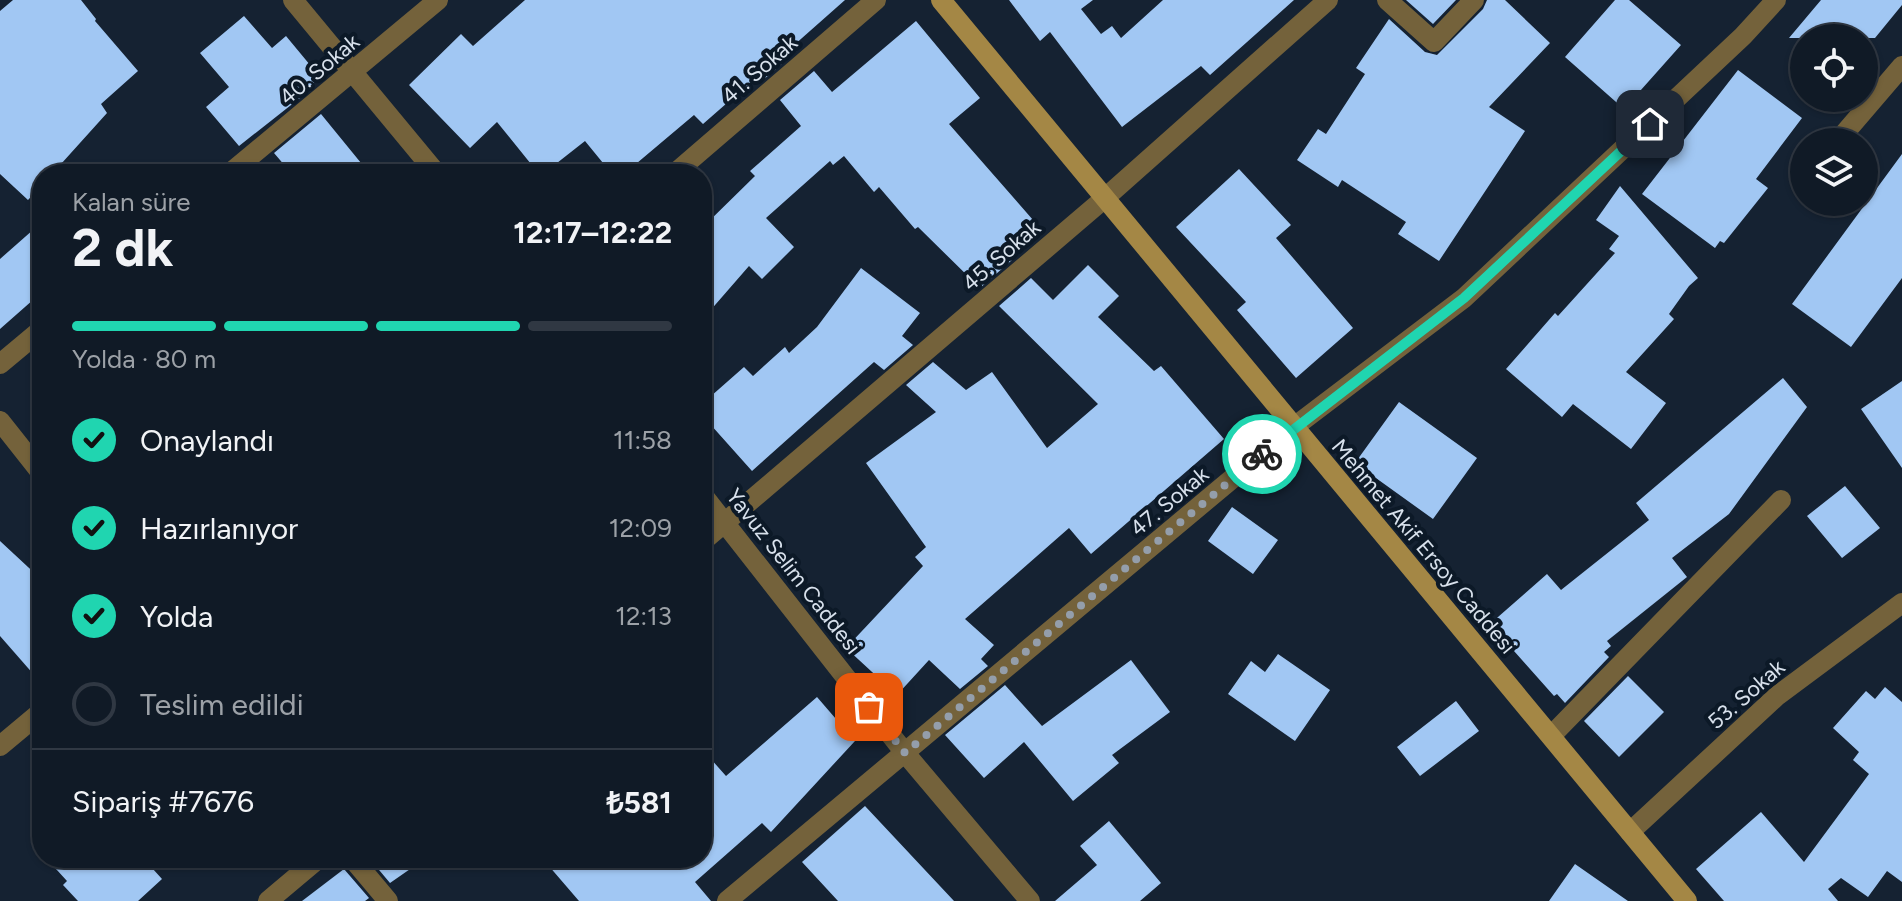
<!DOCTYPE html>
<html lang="tr">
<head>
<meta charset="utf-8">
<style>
	body { margin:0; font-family:Figtree,sans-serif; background:#19232e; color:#f1f3f6; height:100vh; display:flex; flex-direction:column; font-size:30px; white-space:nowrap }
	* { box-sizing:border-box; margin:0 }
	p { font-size:26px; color:#9ca1a7 }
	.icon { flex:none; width:44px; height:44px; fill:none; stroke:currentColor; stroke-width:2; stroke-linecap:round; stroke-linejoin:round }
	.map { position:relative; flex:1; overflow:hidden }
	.side { position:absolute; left:32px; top:164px; width:680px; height:704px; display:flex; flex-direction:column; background:#101a26; border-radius:32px; box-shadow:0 2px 6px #0004,0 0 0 2px #303843 }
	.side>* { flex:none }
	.tools { position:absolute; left:1790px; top:24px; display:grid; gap:16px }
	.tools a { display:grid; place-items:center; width:88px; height:88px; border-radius:50%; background:#101a26; box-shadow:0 2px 6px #0004,0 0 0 2px #303843; font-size:40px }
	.pin { position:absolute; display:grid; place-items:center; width:68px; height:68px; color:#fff; margin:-34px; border-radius:16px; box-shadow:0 4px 12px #0006 }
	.courier { position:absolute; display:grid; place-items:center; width:80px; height:80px; margin:-40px; border:6px solid #20d5b0; border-radius:50%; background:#fff; color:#222; box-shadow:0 2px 10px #0007 }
	.head em { font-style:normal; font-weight:700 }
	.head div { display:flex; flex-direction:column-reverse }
	.head { display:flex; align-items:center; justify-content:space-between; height:136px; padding:0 40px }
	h1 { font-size:52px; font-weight:700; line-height:60px }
	.bar { display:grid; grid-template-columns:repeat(4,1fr); gap:12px 8px; align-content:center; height:96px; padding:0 40px }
	.bar i { height:10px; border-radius:6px; background:#303843 }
	.bar .selected { background:#20d5b0 }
	.bar p { grid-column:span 4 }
	.line { display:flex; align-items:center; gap:20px; padding:0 40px; border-top:2px solid #303843 }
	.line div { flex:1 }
	ol { padding:0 40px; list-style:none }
	li { display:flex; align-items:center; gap:24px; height:88px }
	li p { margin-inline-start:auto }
	li .icon { padding:8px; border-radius:50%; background:#20d5b0; color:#111; stroke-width:4 }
	li:last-child { color:#9ca1a7 }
	li i { width:44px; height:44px; border:4px solid #303843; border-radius:50% }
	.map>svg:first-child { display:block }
	.building { fill:#a1c7f3 }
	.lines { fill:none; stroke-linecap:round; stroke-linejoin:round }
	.street { stroke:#74623b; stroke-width:20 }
	.secondary { stroke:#a48745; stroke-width:20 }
	.done { stroke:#949eab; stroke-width:8; stroke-dasharray:0 14.4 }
	.route { stroke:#20d5b0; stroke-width:10 }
	.labels { text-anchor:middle; stroke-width:8; stroke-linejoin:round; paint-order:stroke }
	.street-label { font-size:22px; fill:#d8e1ec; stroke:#0c1927 }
</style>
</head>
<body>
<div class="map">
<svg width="1902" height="901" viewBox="0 0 1902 901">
	<rect width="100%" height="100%" fill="#152232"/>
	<!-- building -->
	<path class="building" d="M13 0H81L96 19 95 21 138 71 101 104 107 113 52 174H42V185L28 200 0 174V11Z
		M525 0H845L793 46 797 51 763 80 759 75 703 124 694 115 624 174H612L585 141 543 174H539L497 122 470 148 409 85 461 34 473 46Z
		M1009 0H1093L1081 9 1101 34 1112 26 1121 38 1163 0H1294L1210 75 1201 66 1122 127 1050 32 1040 41Z
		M1406 0H1456L1433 24Z
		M1487 0H1505L1550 43 1489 107 1525 131 1439 261 1398 234 1406 222 1342 180 1338 187 1297 160 1318 129 1326 134 1365 74 1356 68 1389 19 1425 52 1437 55 1483 9Z
		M1615 0H1629L1681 45 1624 109 1565 57Z
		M1821 0H1902V5L1875 38H1789Z
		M244 16 272 48 286 36 320 77 303 92 305 94 239 146 206 107 229 87 200 53Z
		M916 21 980 98 949 124 1033 220 1001 249 1012 260 980 288 918 227 915 229 879 187 874 192 844 156 833 165 830 161 766 218 794 247 762 279 749 266 702 320V228L755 176 750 171 801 126 780 100 814 71 832 92Z
		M1738 70 1802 118 1756 179 1768 188 1724 243 1720 241 1715 248 1642 194Z
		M321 114 370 174H292L274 153Z
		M1902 154V278L1851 347 1792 304Z
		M1239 169 1291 225 1276 238 1353 328 1296 378 1237 310 1246 302 1176 227Z
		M1620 186 1698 278 1689 286 1669 314 1674 319 1626 372 1666 403 1631 449 1573 404 1562 417 1506 369 1555 313 1558 316 1615 253 1609 249 1619 236 1596 220Z
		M42 222V292L0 329V259Z
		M1088 265 1119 296 1098 317 1154 371 1161 366 1224 439 1091 554 1069 528 965 619 994 645 981 659 988 666 960 689 929 660 897 695 846 648 923 566 915 557 926 547 866 463 936 412 906 385 933 362 966 390 992 372 1047 448 1098 404 999 306 1031 278 1053 300Z
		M861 268 920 313 902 336 913 345 884 370 874 362 752 471 702 415V404L744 367 753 376 785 347 789 353 817 327Z
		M1783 378 1807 407 1729 514 1672 558 1687 577 1607 641 1611 646 1604 652 1609 657 1565 703 1557 694 1554 696 1490 624 1547 574 1561 590 1649 520 1636 503Z
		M1902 381V468L1861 409Z
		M1399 402 1477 458 1433 519 1355 463Z
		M1845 486 1880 528 1842 558 1807 516Z
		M1232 507 1278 540 1253 574 1208 541Z
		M0 541 42 580V684L0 636Z
		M1278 654 1330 690 1295 741 1228 694 1251 661 1265 672Z
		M1131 660 1170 712 1112 755 1119 763 1073 801 1024 742 984 778 945 735 1005 685 1042 726Z
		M1628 676 1664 712 1619 757 1584 721Z
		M1885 687 1902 702V882L1887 871 1868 897 1841 878 1828 889 1838 901H1724L1696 869 1761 812 1804 862 1869 774 1853 760 1859 752 1833 728 1866 691 1875 699Z
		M817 697 855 741 771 832 762 823 695 882 711 901H579L542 858H702V749L726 776Z
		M1456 701 1479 731 1420 776 1397 747Z
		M865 806 954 901H838L802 862Z
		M1109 821 1161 883 1140 901H1055L1097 865 1080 846Z
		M46 858H143L162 879 138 901H78L63 885 67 881Z
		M369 858H426L390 883Z
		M1575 864 1628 901H1549Z
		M344 869 369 898 365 901H302Z"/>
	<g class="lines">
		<!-- street -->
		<path class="street" d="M293 0 437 174
			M1387 0 1434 42 1474 0
			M1837 142 1902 66
			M229 174 438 0
			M674 174 876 0
			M0 364 42 329
			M0 421 42 474
			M702 494 905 753 1030 901
			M702 542 1105 198 1328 0
			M1551 736 1781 500
			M0 746 42 711
			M1630 832 1777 696 1902 603
			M352 858 388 901
			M268 901 319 858
			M727 901 1294 427 1464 298 1743 36 1776 0"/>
		<!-- secondary -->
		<path class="secondary" d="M941 0 1687 901"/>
	</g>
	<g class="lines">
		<!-- done -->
		<path class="done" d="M869 707 905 753 1262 454"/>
		<!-- route -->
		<path class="route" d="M1262 454 1464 298 1650 124"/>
	</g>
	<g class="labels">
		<!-- street labels -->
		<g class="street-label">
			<text transform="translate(319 69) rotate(-40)" y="8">40. Sokak</text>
			<text transform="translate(759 69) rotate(-41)" y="8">41. Sokak</text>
			<text transform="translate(1001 255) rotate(-41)" y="8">45. Sokak</text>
			<text transform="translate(1169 501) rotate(-40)" y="8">47. Sokak</text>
			<text transform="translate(1424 546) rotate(50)" y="8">Mehmet Akif Ersoy Caddesi</text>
			<text transform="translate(794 571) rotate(52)" y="8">Yavuz Selim Caddesi</text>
			<text transform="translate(1746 694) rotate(-41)" y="8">53. Sokak</text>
		</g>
	</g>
</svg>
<div class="tools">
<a><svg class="icon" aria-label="locate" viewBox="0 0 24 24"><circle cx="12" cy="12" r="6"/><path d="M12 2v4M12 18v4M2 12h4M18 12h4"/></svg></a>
<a><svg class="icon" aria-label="layers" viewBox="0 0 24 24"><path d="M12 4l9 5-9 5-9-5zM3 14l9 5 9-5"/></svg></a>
</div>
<div class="pin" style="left:869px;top:707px;background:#ea580c"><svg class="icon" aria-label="bag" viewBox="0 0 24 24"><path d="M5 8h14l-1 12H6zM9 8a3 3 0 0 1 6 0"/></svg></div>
<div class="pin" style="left:1650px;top:124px;background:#1f2937"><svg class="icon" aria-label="home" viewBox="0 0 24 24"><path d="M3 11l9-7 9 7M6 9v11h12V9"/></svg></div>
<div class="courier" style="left:1262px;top:454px"><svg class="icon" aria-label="bike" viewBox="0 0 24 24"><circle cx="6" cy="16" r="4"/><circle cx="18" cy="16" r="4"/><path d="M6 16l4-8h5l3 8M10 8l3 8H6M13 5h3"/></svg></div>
<section class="side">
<div class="head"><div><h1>2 dk</h1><p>Kalan süre</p></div><em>12:17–12:22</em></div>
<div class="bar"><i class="selected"></i><i class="selected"></i><i class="selected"></i><i></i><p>Yolda · 80 m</p></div>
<ol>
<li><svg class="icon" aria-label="check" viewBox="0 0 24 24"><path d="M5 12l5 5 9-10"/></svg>Onaylandı<p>11:58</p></li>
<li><svg class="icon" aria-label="check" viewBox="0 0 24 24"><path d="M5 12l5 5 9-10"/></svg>Hazırlanıyor<p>12:09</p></li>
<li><svg class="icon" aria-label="check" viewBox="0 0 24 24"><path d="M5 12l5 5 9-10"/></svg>Yolda<p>12:13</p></li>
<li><i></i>Teslim edildi</li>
</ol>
<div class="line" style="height:104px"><div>Sipariş #7676</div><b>₺581</b></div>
</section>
</div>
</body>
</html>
